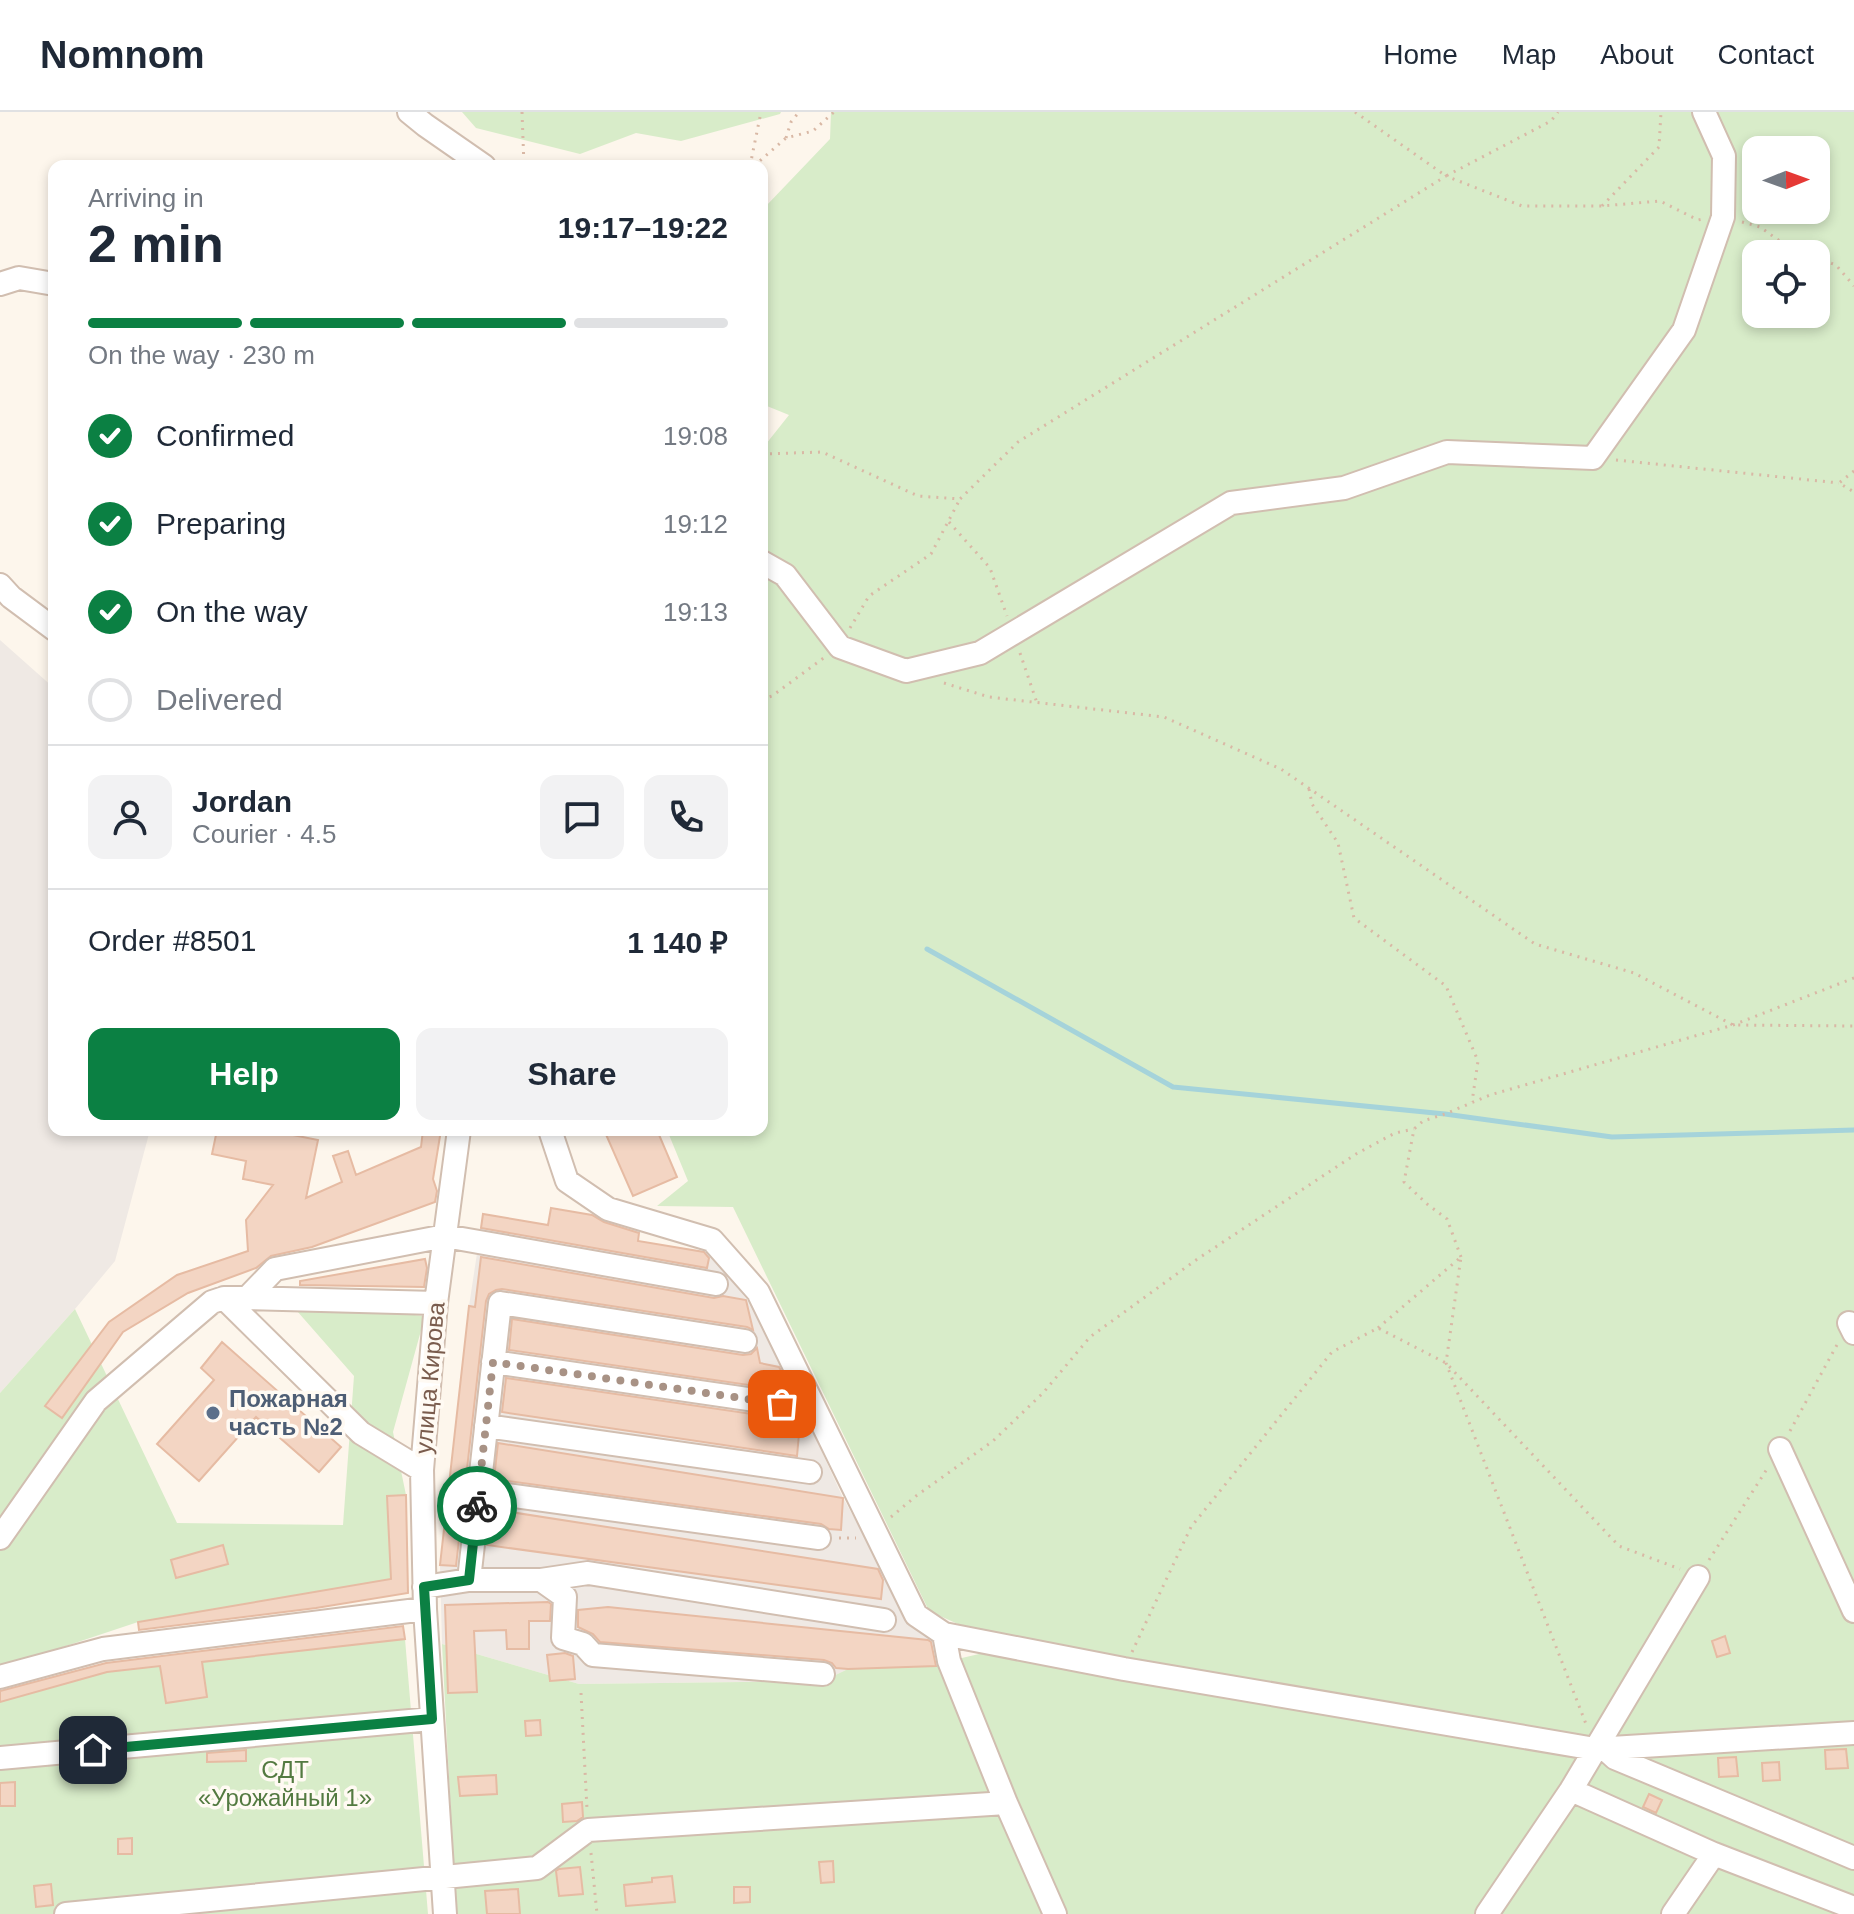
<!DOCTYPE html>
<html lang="en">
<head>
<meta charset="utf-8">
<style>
	body { margin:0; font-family:Helvetica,sans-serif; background:#f2f2f3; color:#1f2937; height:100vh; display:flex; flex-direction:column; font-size:30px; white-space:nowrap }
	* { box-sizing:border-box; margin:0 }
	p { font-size:26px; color:#747a83 }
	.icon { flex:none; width:44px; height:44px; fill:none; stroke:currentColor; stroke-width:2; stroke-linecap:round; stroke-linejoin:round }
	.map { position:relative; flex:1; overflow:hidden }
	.details { position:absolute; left:48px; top:48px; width:720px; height:976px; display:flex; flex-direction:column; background:#fff; border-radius:16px; box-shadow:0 4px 12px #0003 }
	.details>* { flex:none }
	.needle { width:52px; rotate:89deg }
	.tools { position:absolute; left:1742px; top:24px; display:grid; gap:16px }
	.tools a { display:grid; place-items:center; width:88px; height:88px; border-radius:16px; background:#fff; box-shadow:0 4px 12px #0003; font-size:40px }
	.pin { position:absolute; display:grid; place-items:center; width:68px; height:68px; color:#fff; margin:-34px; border-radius:16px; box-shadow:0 4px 12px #0006 }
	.courier { position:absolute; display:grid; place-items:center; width:80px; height:80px; margin:-40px; border:6px solid #0b8043; border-radius:50%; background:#fff; color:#222; box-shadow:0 2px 10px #0007 }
	.head em { font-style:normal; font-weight:800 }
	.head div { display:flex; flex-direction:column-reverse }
	.head { display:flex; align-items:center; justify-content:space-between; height:136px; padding:0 40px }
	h1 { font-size:52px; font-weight:800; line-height:60px }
	.bar { display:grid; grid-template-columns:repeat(4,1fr); gap:12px 8px; align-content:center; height:96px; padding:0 40px }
	.bar i { height:10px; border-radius:6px; background:#e0e1e3 }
	.bar .on { background:#0b8043 }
	.bar p { grid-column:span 4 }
	.line { display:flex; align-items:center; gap:20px; padding:0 40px; border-top:2px solid #e0e1e3 }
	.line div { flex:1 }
	.round { display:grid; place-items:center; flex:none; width:84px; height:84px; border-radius:16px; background:#f2f2f3 }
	ol { padding:0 40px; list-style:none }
	li { display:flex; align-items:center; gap:24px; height:88px }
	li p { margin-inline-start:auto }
	li .icon { padding:8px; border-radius:50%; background:#0b8043; color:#fff; stroke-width:4 }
	li:last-child { color:#747a83 }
	li i { width:44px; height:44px; border:4px solid #e0e1e3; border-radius:50% }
	.primary-button { display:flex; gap:16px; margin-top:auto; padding:16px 40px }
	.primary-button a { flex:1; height:92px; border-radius:16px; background:#0b8043; color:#fff; font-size:32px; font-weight:800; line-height:92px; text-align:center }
	.primary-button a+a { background:#f2f2f3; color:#1f2937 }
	header { display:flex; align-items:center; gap:48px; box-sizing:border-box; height:112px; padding:0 40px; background:#fff; border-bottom:2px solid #e0e1e3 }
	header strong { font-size:38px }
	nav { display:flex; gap:44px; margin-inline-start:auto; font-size:28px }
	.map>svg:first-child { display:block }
	.industrial { fill:#efe9e4 }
	.green { fill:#d8ecc9; fill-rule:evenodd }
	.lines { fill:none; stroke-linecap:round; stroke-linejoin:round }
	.stream { stroke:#a5d3da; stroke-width:5 }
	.building { fill:#f3d5c3; stroke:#e6bba3; stroke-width:2 }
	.minor-casing { stroke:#d1beb0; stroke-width:26 }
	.path { stroke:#d9b8a5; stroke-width:3; stroke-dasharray:2 6; stroke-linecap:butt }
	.minor { stroke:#fff; stroke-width:22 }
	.done { stroke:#a89285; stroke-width:8; stroke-dasharray:0 14.4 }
	.route { stroke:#0b8043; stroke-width:10 }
	.service-dot { fill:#5c6f8a; stroke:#fffaf3; stroke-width:3 }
	.labels { text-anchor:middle; stroke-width:7; stroke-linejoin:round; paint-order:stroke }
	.street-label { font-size:24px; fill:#7a5c4d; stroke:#fffaf3 }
	.service-label { font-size:24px; font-weight:bold; fill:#4e5e75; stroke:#fffaf3; text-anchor:start }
	.park-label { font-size:24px; fill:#537a41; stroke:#fffaf3 }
</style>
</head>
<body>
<header>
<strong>Nomnom</strong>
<nav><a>Home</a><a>Map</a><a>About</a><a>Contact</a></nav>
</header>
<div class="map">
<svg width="1854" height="1802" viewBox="0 0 1854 1802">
	<rect width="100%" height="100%" fill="#fdf6ec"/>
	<!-- industrial -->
	<path class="industrial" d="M0 528 54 576V1018H150L115 1149 75 1197 0 1281Z
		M551 1096 640 1111 638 1129 710 1140 747 1188 783 1255 843 1386 884 1458 938 1529 937 1554 848 1557 823 1569 579 1572 442 1532 440 1453 469 1194 483 1102 548 1113Z"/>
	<!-- green -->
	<path class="green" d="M462 0H781L780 2 681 29 636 21 580 42 476 16Z
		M831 0H1854V1802H456L442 1532 579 1572 823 1569 848 1557 937 1554 949 1549 1009 1535 929 1499 733 1095 657 1094 688 1069 667 1018H762V337L789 303 762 292V143L767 137 766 94 830 27ZM1756 38H1816V98H1756ZM1756 142H1816V202H1756Z
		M290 1191 425 1204 393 1320 406 1383 387 1385 391 1467 138 1510 0 1556V1281L75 1197 177 1411 343 1413 354 1264Z
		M405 1527 428 1802H0V1590L107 1560Z"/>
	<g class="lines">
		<!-- stream -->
		<path class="stream" d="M927 837 1173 975 1445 1002 1612 1025 1854 1018"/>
	</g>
	<!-- building -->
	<path class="building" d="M217 1018H268L318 1028 306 1086 342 1070 333 1044 348 1039 356 1063 421 1035 423 1018H441L433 1067 437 1079 435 1090 312 1135 271 1144 256 1156 188 1181 123 1220 62 1306 45 1294 109 1210 177 1163 248 1139 246 1108 273 1073 243 1067 246 1049 212 1042Z
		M604 1018H657L677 1065 633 1084Z
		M551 1096 592 1103 604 1110 639 1121 638 1129 704 1140 709 1146 707 1156 481 1116 483 1102 548 1113Z
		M481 1145 714 1186 723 1184 746 1188 753 1218 747 1215 502 1177 496 1178 489 1182 486 1189 456 1454 440 1453 469 1194 475 1195Z
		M425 1147 427 1156 424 1175 300 1173V1169Z
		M512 1207 743 1243 751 1242 757 1236 760 1251 779 1255 783 1262 782 1278 509 1238Z
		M222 1230 341 1335 319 1360 256 1305 199 1369 157 1332 214 1268 201 1256Z
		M506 1266 780 1306V1308L800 1311 797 1344 502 1300Z
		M498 1331 843 1386 841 1418 829 1417 821 1412 494 1367Z
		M406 1383 408 1481 316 1496 139 1518 138 1510 391 1467 387 1384Z
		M491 1397 878 1457 883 1468 881 1487 487 1433Z
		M223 1433 228 1452 176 1466 171 1448Z
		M548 1490 551 1492 550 1509H529V1537H507L506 1518 474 1519 477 1580 448 1581 445 1493Z
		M608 1495 928 1528 931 1530 936 1554 848 1557 836 1556 832 1551 824 1548 600 1530 593 1522 578 1515V1498Z
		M403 1514 405 1527 202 1550 207 1585 166 1591 160 1554 107 1560 0 1590V1579L106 1551Z
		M1725 1524 1730 1541 1717 1545 1712 1529Z
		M565 1541 573 1544 575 1567 550 1569 547 1543Z
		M540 1608 541 1623 526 1624 525 1609Z
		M1846 1637 1848 1656 1826 1657 1825 1638Z
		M246 1638V1649L207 1650V1641Z
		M1736 1645 1738 1664 1719 1665 1718 1646Z
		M1779 1650 1780 1668 1763 1669 1762 1651Z
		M496 1663 497 1682 460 1684 458 1665Z
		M15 1670V1694H0V1671Z
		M1649 1682 1662 1688 1656 1701 1643 1695Z
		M582 1690 583 1705 577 1709 563 1710 562 1692Z
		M132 1726V1742H118V1727Z
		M833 1749 834 1770 821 1771 819 1750Z
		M580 1755 583 1782 559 1784 556 1759 559 1757Z
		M672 1764 675 1790 626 1794 624 1773 652 1770V1766Z
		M51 1772 53 1793 36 1795 34 1774Z
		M734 1775H750V1790L734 1791Z
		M518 1777 520 1802H487L485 1779Z"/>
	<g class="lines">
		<defs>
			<path id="minor" d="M409 0 425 13 484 54
				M0 172 19 166 54 172
				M762 450 785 463 840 535 906 559 980 541 1231 391 1344 376 1447 340 1593 346 1684 218 1723 105 1724 44 1704 0
				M0 473 11 485 54 517
				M550 1018 567 1069 608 1097 712 1128 758 1180 916 1503 944 1522 1124 1557 1595 1637 1854 1621
				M224 1186 361 1321 422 1358
				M247 1186 275 1157 445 1124 716 1172
				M1849 1211 1854 1221
				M493 1250 782 1292
				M486 1314 810 1360
				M1780 1337 1854 1499
				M478 1379 819 1426
				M0 1426 96 1289 212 1190 224 1186H247L436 1191
				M469 1468 500 1191 745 1229
				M541 1468 565 1485 563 1526 583 1532 593 1543 823 1562
				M424 1475 469 1468H541L588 1461 884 1508
				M944 1522 949 1549 1006 1691 1055 1802
				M0 1565 103 1537 425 1497
				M1604 1636 1615 1646 1854 1746
				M0 1646 432 1607
				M1571 1678 1714 1742 1854 1796
				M66 1802 537 1756 588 1718 1006 1691
				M445 1802 425 1497 422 1358 436 1191 459 1018
				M1487 1802 1571 1678 1698 1465
				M1673 1802 1714 1742"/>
		</defs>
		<!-- minor casing -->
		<use href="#minor" class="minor-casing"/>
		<!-- path -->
		<path class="path" d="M522 0 524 54
			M1355 0 1446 64 1551 9 1558 0
			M786 26 791 10 799 0
			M750 54 761 0
			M754 54 786 26 813 19 834 0
			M1602 94 1659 35 1661 0
			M1742 110 1760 115 1791 137 1804 142
			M1816 146 1836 153 1854 174
			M762 342 822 340 918 384 960 387 1018 330 1446 64 1522 94H1602L1660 89 1698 108 1703 107
			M1616 348 1839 371
			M1854 359 1839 371 1854 380
			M949 410 990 456 1007 504
			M850 516 869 484 931 442 959 389
			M1020 541 1037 591
			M944 571 989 585 1164 605 1281 657 1535 832 1634 861 1733 913 1854 914
			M762 587 772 584 825 545
			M1309 677 1312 692 1338 731 1354 806 1446 874 1478 949 1472 990
			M1461 1145 1447 1107 1427 1092 1404 1070 1414 1017 1423 1009 1445 1002 1490 983 1733 913 1854 866
			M1378 1216 1461 1145 1446 1251 1586 1612
			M1790 1319 1838 1231
			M891 1405 916 1384 993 1329 1043 1281 1090 1225 1196 1148 1356 1042 1395 1021 1414 1017
			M839 1426H856
			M1709 1448 1767 1357
			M1132 1540 1191 1415 1332 1240 1378 1216 1446 1251 1619 1434 1680 1457
			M581 1581 587 1697
			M591 1741 597 1802"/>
		<!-- minor -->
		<use href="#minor" class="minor"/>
	</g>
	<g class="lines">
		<!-- done -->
		<path class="done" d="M477 1394 493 1250 782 1292"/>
		<!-- route -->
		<path class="route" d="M93 1638 432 1607 424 1475 469 1468 477 1394"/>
	</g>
	<!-- markers -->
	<circle class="service-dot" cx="213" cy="1301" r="8"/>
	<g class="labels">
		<!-- street labels -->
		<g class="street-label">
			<text transform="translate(430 1266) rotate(-85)" y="8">улица Кирова</text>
		</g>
		<!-- service labels -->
		<g class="service-label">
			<text x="229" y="1295">Пожарная<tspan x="229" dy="28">часть №2</tspan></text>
		</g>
		<!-- park labels -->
		<g class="park-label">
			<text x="285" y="1666">СДТ<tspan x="285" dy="28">«Урожайный 1»</tspan></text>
		</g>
	</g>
</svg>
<div class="tools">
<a><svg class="needle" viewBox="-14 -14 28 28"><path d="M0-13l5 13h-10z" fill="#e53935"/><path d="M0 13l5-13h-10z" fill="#747a83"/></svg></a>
<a><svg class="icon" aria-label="locate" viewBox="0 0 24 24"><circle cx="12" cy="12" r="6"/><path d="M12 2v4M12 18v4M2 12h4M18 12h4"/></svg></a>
</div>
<div class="pin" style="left:782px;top:1292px;background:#ea580c"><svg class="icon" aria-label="bag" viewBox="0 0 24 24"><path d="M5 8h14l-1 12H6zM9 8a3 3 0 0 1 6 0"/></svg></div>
<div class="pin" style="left:93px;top:1638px;background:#1f2937"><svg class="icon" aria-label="home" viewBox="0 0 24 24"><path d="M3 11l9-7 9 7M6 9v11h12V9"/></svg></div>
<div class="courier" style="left:477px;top:1394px"><svg class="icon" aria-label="bike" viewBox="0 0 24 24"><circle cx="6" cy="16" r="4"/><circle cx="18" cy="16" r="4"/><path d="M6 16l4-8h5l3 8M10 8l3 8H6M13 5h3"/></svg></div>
<section class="details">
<div class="head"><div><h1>2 min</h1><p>Arriving in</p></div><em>19:17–19:22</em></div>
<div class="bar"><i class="on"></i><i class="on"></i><i class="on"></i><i></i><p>On the way · 230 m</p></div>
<ol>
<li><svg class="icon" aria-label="check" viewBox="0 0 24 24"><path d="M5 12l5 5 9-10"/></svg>Confirmed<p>19:08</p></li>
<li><svg class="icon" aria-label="check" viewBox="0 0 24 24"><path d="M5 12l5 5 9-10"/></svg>Preparing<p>19:12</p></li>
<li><svg class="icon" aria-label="check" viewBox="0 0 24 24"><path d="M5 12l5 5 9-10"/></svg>On the way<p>19:13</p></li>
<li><i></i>Delivered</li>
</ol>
<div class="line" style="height:144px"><a class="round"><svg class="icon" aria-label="person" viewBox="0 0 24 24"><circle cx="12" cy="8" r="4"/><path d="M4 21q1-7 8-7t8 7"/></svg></a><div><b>Jordan</b><p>Courier · 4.5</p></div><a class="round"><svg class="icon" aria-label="chat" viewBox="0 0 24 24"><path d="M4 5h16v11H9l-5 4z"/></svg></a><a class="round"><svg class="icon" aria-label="phone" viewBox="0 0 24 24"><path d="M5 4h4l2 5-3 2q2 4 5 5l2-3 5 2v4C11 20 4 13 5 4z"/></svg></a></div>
<div class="line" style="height:104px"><div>Order #8501</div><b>1 140 ₽</b></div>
<div class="primary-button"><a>Help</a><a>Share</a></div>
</section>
</div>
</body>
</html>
